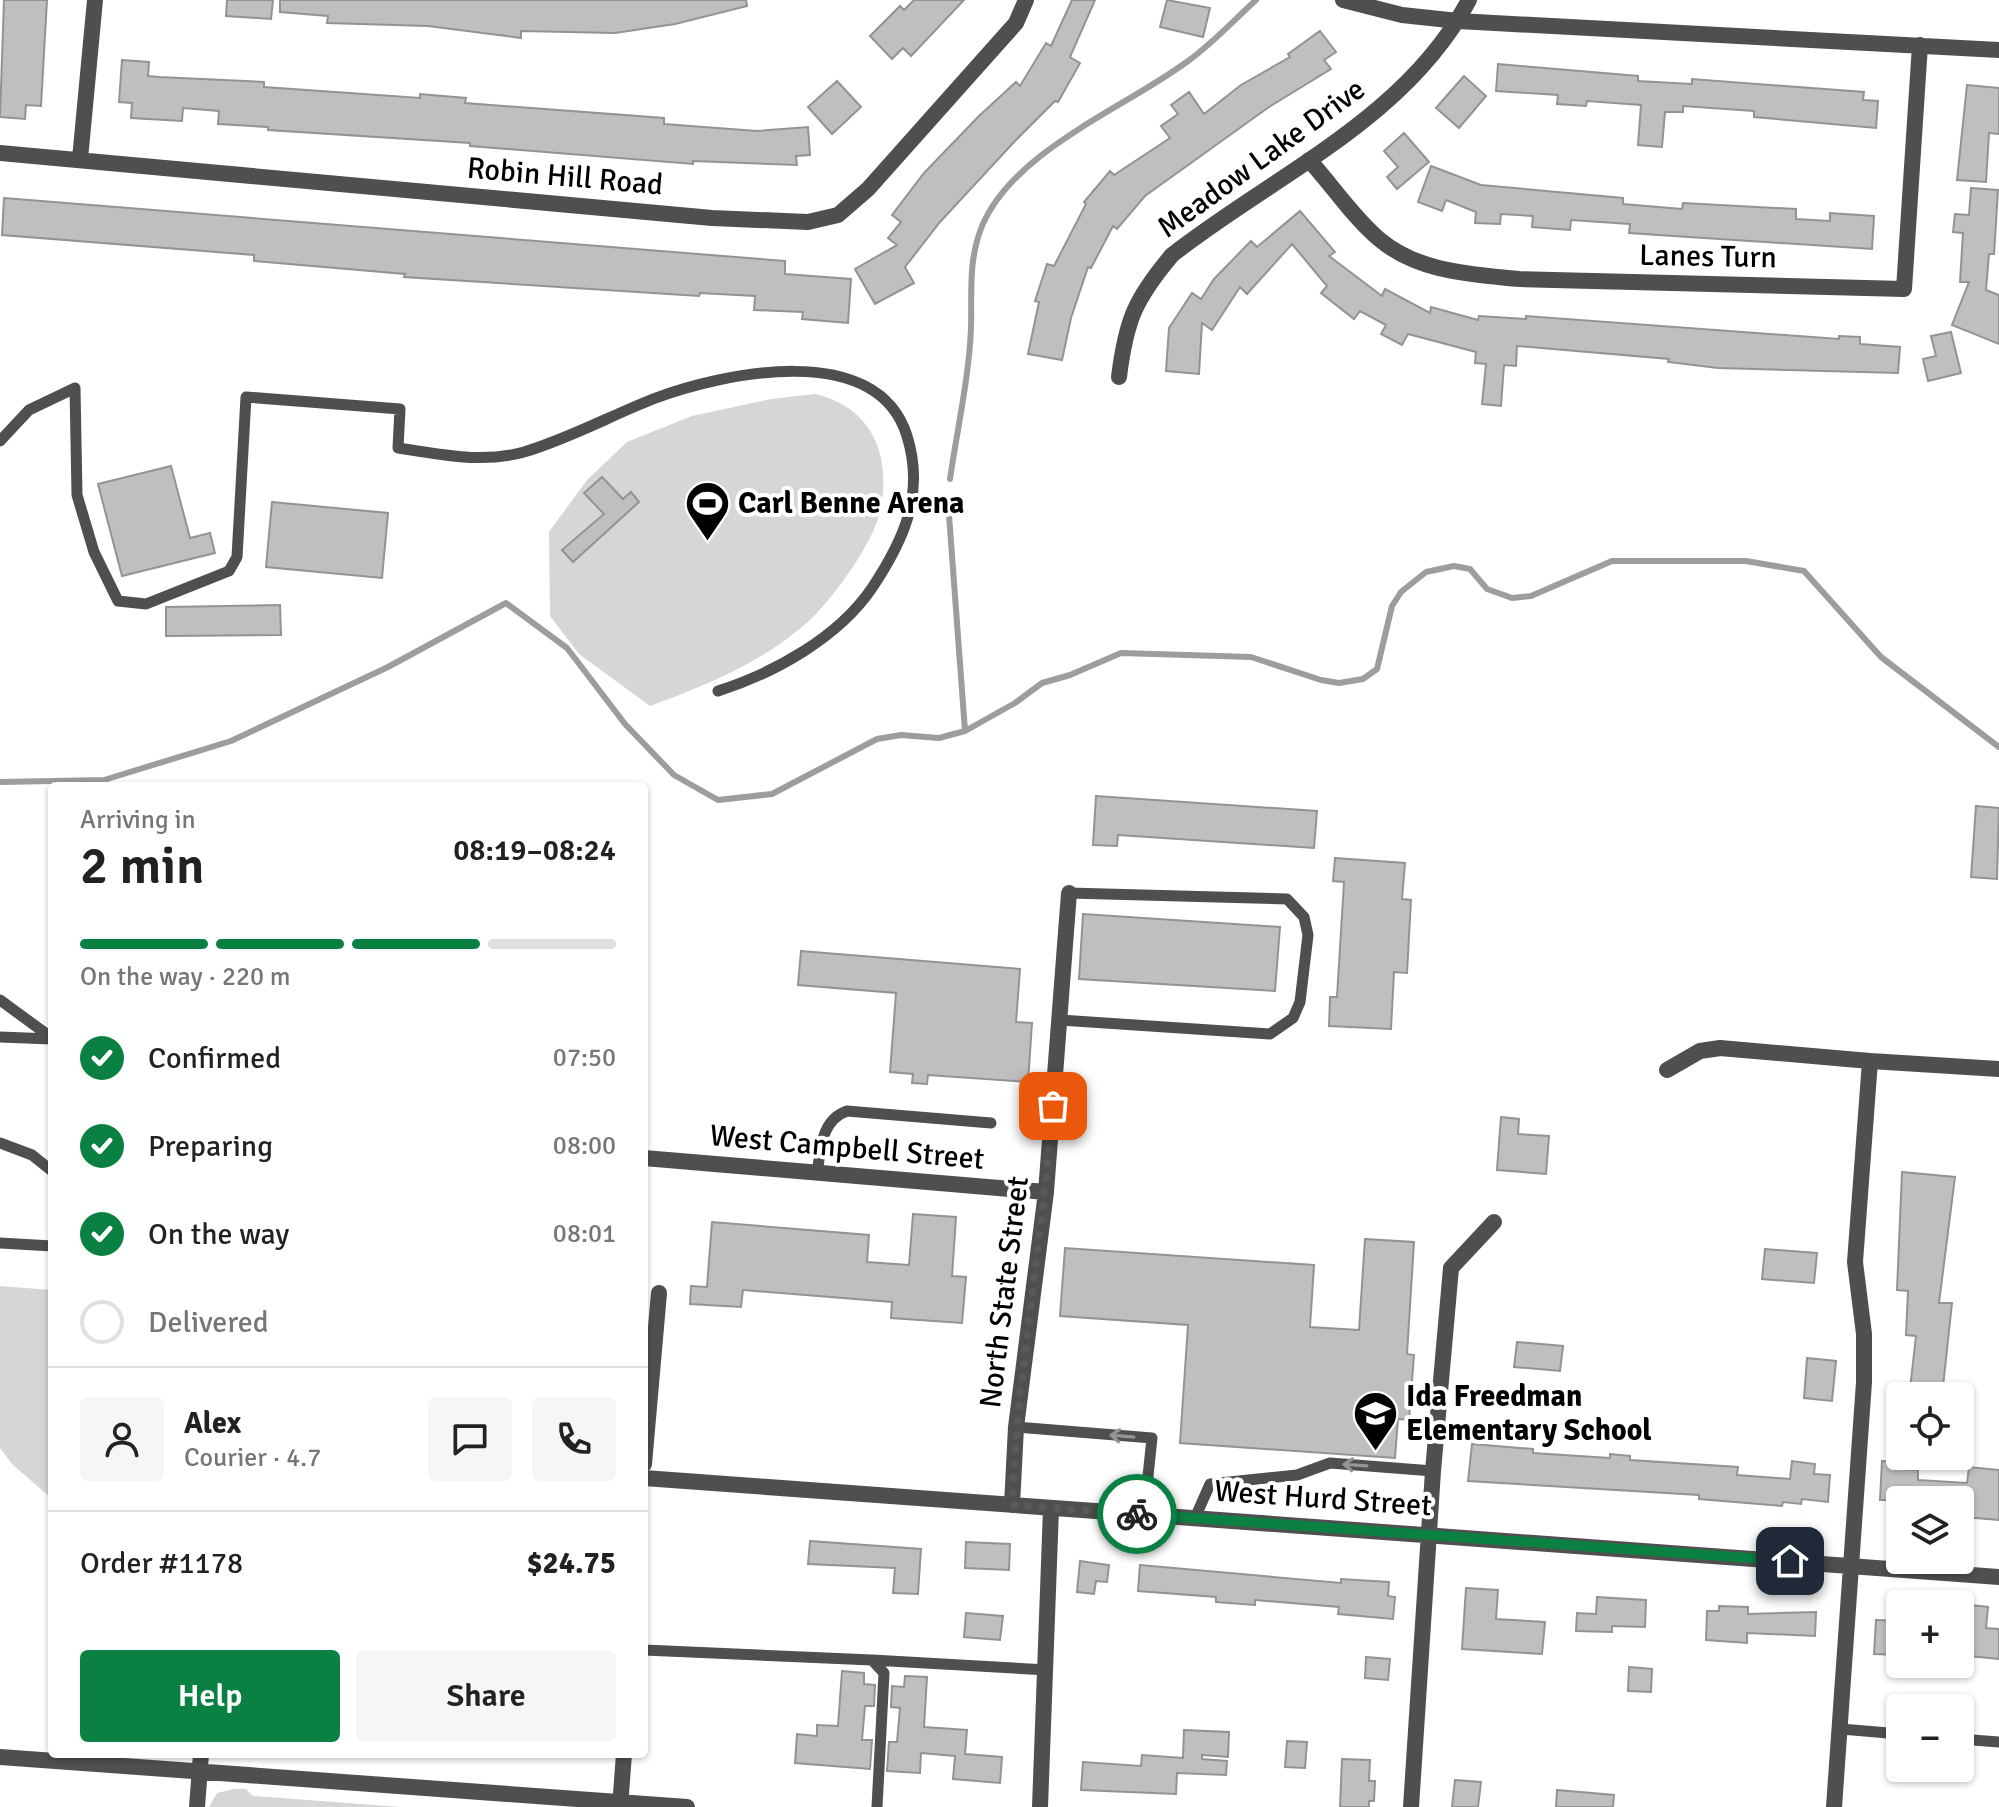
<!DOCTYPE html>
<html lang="en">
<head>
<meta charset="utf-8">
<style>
	body { margin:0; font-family:Signika,sans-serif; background:#f6f6f6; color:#222; height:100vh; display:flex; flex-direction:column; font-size:30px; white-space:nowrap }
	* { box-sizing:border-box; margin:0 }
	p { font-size:26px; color:#767676 }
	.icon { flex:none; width:44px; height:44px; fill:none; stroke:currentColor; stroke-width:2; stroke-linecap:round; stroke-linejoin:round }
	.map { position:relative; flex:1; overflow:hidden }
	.sheet { position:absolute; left:48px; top:782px; width:600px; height:976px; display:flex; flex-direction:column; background:#fff; border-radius:8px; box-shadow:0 2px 6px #0004 }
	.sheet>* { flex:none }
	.buttons { position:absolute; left:1886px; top:1382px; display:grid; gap:16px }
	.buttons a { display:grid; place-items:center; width:88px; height:88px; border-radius:8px; background:#fff; box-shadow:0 2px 6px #0004; font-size:40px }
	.pin { position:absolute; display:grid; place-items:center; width:68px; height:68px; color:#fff; margin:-34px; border-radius:16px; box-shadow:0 4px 12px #0006 }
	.courier { position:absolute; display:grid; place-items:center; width:80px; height:80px; margin:-40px; border:6px solid #0b8043; border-radius:50%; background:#fff; color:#222; box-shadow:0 2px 10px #0007 }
	.summary em { font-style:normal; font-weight:600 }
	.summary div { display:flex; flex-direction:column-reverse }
	.summary { display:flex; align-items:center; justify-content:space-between; height:136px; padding:0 32px }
	h1 { font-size:52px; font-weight:600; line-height:60px }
	.bar { display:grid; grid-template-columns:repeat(4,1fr); gap:12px 8px; align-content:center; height:96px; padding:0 32px }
	.bar i { height:10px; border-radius:6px; background:#e0e0e0 }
	.bar .current { background:#0b8043 }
	.bar p { grid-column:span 4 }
	.line { display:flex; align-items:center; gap:20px; padding:0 32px; border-top:2px solid #e0e0e0 }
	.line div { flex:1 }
	.round { display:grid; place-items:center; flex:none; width:84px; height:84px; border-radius:8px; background:#f6f6f6 }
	ol { padding:0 32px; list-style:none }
	li { display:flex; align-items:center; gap:24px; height:88px }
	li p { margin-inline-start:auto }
	li .icon { padding:8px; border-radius:50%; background:#0b8043; color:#fff; stroke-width:4 }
	li:last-child { color:#767676 }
	li i { width:44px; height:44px; border:4px solid #e0e0e0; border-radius:50% }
	.cta { display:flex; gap:16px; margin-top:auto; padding:16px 32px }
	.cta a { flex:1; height:92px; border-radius:8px; background:#0b8043; color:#fff; font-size:32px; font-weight:600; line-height:92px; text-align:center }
	.cta a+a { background:#f6f6f6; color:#222 }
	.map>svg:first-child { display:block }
	.green { fill:#d6d6d6 }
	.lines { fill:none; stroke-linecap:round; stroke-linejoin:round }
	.stream { stroke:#9d9d9d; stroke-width:6 }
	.building { fill:#bfbfbf; stroke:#939393; stroke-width:2 }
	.lane { stroke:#4f4f4f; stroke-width:11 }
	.street { stroke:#4f4f4f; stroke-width:16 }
	.oneway { stroke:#959595 }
	.done { stroke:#595959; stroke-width:8; stroke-dasharray:0 14.4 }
	.route { stroke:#0b8043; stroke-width:10 }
	.labels { text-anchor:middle; stroke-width:8; stroke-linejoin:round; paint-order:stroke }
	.street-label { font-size:30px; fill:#000; stroke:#fff }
	.poi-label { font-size:30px; font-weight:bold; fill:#000; stroke:#fff; text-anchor:start }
</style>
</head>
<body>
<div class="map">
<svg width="1999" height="1807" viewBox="0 0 1999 1807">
	<rect width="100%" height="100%" fill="#fff"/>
	<!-- green -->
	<path class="green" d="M815 394C873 407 892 457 880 512 873 543 834 597 811 619 766 661 707 685 650 706L579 654 550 616 549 532 587 480 627 442 692 416 771 399Z
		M0 1286 52 1290V1499L12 1464 0 1448Z
		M234 1789H246L253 1796 401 1807H209L217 1793Z"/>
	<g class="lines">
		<!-- stream -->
		<path class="stream" d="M950 479C957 430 969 378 971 328 972 292 968 261 982 226 1014 150 1125 108 1188 61 1212 44 1234 20 1256 0
			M949 515 965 731
			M0 782 104 780 231 741 388 667 506 603 567 648 625 724 674 775 718 800 772 794 877 739 901 735 939 738 965 731 1015 703 1042 683 1070 675 1121 653 1251 657 1321 680 1339 683 1363 679 1377 669 1392 606 1401 592 1426 572 1454 566 1470 569 1487 589 1512 598 1531 596 1612 561H1746L1804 571 1881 657 1999 747"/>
	</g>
	<!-- building -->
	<path class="building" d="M4 0H47L41 106 26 105 25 119 0 117Z
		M227 0H273L271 19 226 16Z
		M280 0H746L747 6 675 24 615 33 521 31V38L428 26 327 23 328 16 280 12Z
		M914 0H964L911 56 903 48 892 59 870 36 900 6 904 10Z
		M1072 0H1095L1070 57 1080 63 1058 102 1055 101 1015 141 940 222 905 267 914 283 875 304 855 269 897 245 888 238 901 222 892 215 924 173 979 116 1016 82 1020 86 1046 43 1051 46Z
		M1167 0 1210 8 1203 37 1160 27Z
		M1320 31 1336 52 1324 60 1331 69 1269 107 1145 196 1117 229 1113 226 1091 268 1088 267 1071 318 1062 360 1028 354 1039 302 1035 301 1047 264 1054 266 1086 204 1084 202 1110 171 1114 175 1170 138 1161 126 1178 114 1171 105 1189 92 1204 114 1241 85 1290 57 1288 54Z
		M122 60 149 62 148 76 159 77 264 82V87L420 98V94L466 98 465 103 664 118V124L757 131 808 127 810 155 796 156 797 165 693 161V164L470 146V143L268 130V127L218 124 219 111 183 108 182 121 131 118 132 103 119 102Z
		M1498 64 1638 76V81L1692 84V79L1864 92 1863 100 1878 101 1876 128 1754 117V111L1683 106V112H1665L1662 147 1638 145 1641 105 1587 101 1586 106 1557 104 1558 95 1496 91Z
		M1464 76 1486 96 1459 128 1436 108Z
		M837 81 861 107 832 134 808 107Z
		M1967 85 1999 88V134L1989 133 1986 182 1957 180Z
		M1404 133 1429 162 1397 189 1387 177 1398 167 1384 151Z
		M1431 166 1481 185 1623 198V204L1682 209 1683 203 1796 209V219L1830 221V213L1874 216 1872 249 1629 233 1630 224 1571 220 1570 230 1532 227 1533 216 1501 214 1500 224 1475 223 1476 212 1446 200 1442 211 1418 202Z
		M1971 188 1998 190 1994 254H1989L1986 290 1999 295V344L1952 325 1969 282H1960L1963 233 1953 232 1955 214 1969 215Z
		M4 198 785 261V274L851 279 848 323 802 319 803 312 754 310 755 296 700 293 699 296 404 277 405 274 254 261V255L2 235Z
		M1300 211 1335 252 1329 256 1382 296 1385 289 1430 313 1431 307 1478 320 1479 316 1526 319V316L1839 339V336L1860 337V344L1900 347 1898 373 1718 368 1668 362 1669 359 1517 346 1516 366 1504 365 1501 406 1482 404 1486 364 1475 363 1476 352 1408 334 1402 345 1381 334 1386 325 1360 311 1354 319 1321 293 1327 286 1292 244 1247 294 1240 287 1212 330 1202 323 1199 374 1166 371 1169 328 1192 293 1201 299 1214 279 1251 241 1257 247Z
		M1951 332 1961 373 1928 381 1923 359 1936 356 1931 336Z
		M171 466 190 538 210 533 215 553 122 576 98 484Z
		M602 477 623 499 631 492 639 502 573 562 562 550 604 514 584 493Z
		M272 502 388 513 382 578 266 567Z
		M280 605 281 635 166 636V607Z
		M1096 796 1317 811 1314 848 1118 835 1117 846 1093 845Z
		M1976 806 1999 808 1997 879 1971 877Z
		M1335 858 1405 863 1402 899 1411 900 1407 973 1394 972 1391 1029 1329 1026 1330 997H1337L1344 882 1333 881Z
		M1083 914 1280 927 1275 991 1079 979Z
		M801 951 1020 969 1016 1022 1032 1023 1028 1082 928 1075 927 1084 912 1083 913 1074 890 1072 896 993 798 985Z
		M1501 1117 1519 1119 1518 1134 1549 1136 1546 1174 1497 1170Z
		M1902 1172 1955 1177 1939 1303H1952L1942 1396H1925L1926 1390 1910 1389 1916 1336 1906 1335 1908 1291 1897 1290Z
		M913 1214 956 1217 952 1276 966 1277 962 1323 891 1318 892 1302 743 1290 741 1307 690 1304 691 1286 707 1287 712 1222 869 1235 867 1262 909 1265Z
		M1365 1239 1414 1242 1407 1354 1414 1355 1409 1420 1398 1419 1395 1458 1180 1443 1188 1325 1060 1316 1065 1248 1314 1265 1310 1327 1359 1330Z
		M1765 1249 1817 1253 1814 1283 1762 1279Z
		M1517 1342 1563 1346 1560 1371 1514 1367Z
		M1807 1358 1836 1361 1832 1401 1804 1398Z
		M1472 1444 1533 1449V1453L1610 1458V1454L1630 1456V1460L1738 1467 1737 1475 1790 1479 1792 1461 1815 1464 1814 1474 1830 1475 1828 1502 1802 1499 1801 1504 1783 1502 1782 1506 1699 1499V1495L1468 1481Z
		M1882 1461 1903 1462 1902 1469 1918 1470V1480L1967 1483 1969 1467 1999 1470V1520L1964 1517 1966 1500H1880Z
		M810 1541 921 1549 918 1594 893 1593 895 1568 808 1564Z
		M966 1542 1010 1544 1009 1570 965 1568Z
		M1080 1561 1109 1565 1107 1582 1096 1581 1094 1594 1077 1592Z
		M1140 1565 1341 1583V1579L1389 1582 1388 1596 1395 1597 1393 1619 1338 1614 1339 1607 1255 1600V1605L1216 1602V1597L1138 1591Z
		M1466 1588 1498 1590 1496 1619 1545 1622 1542 1654 1462 1649Z
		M1597 1597 1646 1600 1645 1627 1612 1626V1632L1576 1631 1577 1613 1596 1614Z
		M1971 1605 1988 1607 1986 1628 1999 1629V1659L1960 1655V1629L1969 1630Z
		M1719 1606 1748 1607V1614L1816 1612 1815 1636 1747 1633V1643L1706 1640 1707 1611H1719Z
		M966 1613 1003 1616 1000 1640 964 1637Z
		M1876 1620 1900 1621V1655L1874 1654Z
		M1366 1657 1390 1659 1388 1680 1365 1678Z
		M1629 1667 1652 1669 1651 1692 1628 1691Z
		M842 1671 864 1673V1684L875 1685 874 1706H865L862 1740H872L870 1769 795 1763 797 1734 817 1736V1725L838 1726Z
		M905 1676 927 1677 924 1727 967 1730 965 1754 1002 1757 1000 1783 953 1779 955 1756 921 1753 920 1773 887 1771 889 1742H897L900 1708 891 1707 892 1686 904 1687Z
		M1184 1730 1229 1732 1228 1757 1202 1755V1759L1227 1761 1226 1775 1177 1773 1176 1794 1081 1790 1083 1762 1141 1766 1142 1755 1183 1758Z
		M1287 1741 1307 1742 1305 1768 1285 1767Z
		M1342 1759 1370 1760 1369 1781H1375L1374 1801H1369V1807H1340Z
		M1455 1780 1481 1782 1478 1807H1452Z
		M1557 1790 1614 1795 1613 1807H1556Z"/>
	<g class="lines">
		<!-- lane -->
		<path class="lane" d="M0 441 29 410 75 388 77 495 94 552 118 601 146 604 229 571 237 557 246 397 400 409 398 448C440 454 482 464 524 452 568 439 610 416 653 399 722 373 877 339 907 436 925 494 904 540 872 588 838 638 774 673 718 691
			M0 1000 52 1038
			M1060 1020 1270 1034 1293 1018 1300 1002 1308 935 1304 917 1287 899 1069 893
			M0 1037 51 1039
			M0 1143 32 1155 52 1171
			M817 1173C821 1149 821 1120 847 1111L991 1123
			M0 1243 52 1246
			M1016 1427 1152 1438 1144 1514
			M1195 1518 1210 1484 1297 1475 1330 1463 1433 1471
			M644 1650 872 1660 884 1673 877 1807
			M872 1660 1047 1670
			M1841 1729 1900 1734
			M1960 1739 1999 1742"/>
		<!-- street -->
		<path class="street" d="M1343 0 1402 15 1458 21 1999 50
			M0 153 712 218 808 222 838 215 868 189 1016 23 1026 0
			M80 159 95 0
			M1309 160C1332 185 1353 217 1379 239 1418 272 1470 274 1519 279L1904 289 1920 45
			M1119 377C1126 320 1135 299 1172 255 1274 175 1406 119 1469 0
			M1870 1061 1999 1069
			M1667 1070 1700 1051 1720 1048 1870 1061 1855 1262 1864 1334V1382L1834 1807
			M644 1158 1046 1192
			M644 1464 659 1293
			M644 1478 1999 1577
			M1012 1505 1016 1427 1046 1192 1069 893
			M0 1757 687 1807
			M197 1807 201 1754
			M620 1807 624 1754
			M1040 1807 1051 1509
			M1411 1807 1433 1471 1451 1268 1494 1222"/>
	</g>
	<!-- one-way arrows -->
	<defs><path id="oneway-shaft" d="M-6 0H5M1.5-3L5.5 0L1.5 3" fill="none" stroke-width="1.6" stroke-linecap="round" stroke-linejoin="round" transform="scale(2)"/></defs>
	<g class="oneway">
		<use href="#oneway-shaft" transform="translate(1122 1436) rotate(-175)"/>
		<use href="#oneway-shaft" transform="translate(1355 1465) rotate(-176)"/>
	</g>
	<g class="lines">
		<!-- done -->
		<path class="done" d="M1053 1106C1042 1240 1018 1371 1012 1505L1137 1514"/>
		<!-- route -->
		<path class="route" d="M1137 1514 1790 1561"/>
	</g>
	<!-- icons -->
	<defs>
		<symbol id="stadium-pin" viewBox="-11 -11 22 30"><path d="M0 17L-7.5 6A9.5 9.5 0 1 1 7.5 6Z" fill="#000" stroke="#fff"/><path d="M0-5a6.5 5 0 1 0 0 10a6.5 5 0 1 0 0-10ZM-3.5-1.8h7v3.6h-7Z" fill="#fff"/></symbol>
		<symbol id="school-pin" viewBox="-11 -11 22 30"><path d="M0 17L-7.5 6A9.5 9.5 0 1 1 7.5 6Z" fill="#000" stroke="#fff"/><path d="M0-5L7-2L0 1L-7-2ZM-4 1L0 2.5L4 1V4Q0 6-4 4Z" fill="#fff"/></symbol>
	</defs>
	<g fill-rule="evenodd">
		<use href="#stadium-pin" x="682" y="478" width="51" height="69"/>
		<use href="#school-pin" x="1350" y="1388" width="51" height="69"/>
	</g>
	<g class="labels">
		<!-- street labels -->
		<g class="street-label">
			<text transform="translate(1261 158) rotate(-36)" y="10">Meadow Lake Drive</text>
			<text transform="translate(565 176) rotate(5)" y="10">Robin Hill Road</text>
			<text transform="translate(1708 256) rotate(1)" y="10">Lanes Turn</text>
			<text transform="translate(847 1147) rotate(5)" y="10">West Campbell Street</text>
			<text transform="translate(1004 1292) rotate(-83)" y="10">North State Street</text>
			<text transform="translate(1323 1498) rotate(4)" y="10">West Hurd Street</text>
		</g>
		<!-- poi labels -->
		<g class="poi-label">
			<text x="738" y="513">Carl Benne Arena</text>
			<text x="1406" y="1406">Ida Freedman<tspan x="1406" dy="34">Elementary School</tspan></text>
		</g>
	</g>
</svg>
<div class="buttons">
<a><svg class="icon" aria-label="locate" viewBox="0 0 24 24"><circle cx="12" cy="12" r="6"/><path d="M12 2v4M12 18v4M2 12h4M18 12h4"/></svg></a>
<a><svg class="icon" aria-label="layers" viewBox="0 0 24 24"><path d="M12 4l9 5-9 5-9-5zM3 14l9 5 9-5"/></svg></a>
<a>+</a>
<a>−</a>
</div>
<div class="pin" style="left:1053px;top:1106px;background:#ea580c"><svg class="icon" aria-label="bag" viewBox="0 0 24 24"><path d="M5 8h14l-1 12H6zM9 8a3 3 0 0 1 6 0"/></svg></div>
<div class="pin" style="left:1790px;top:1561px;background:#1f2937"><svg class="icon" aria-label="home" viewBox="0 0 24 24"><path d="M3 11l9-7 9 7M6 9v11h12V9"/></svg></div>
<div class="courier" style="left:1137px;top:1514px"><svg class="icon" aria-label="bike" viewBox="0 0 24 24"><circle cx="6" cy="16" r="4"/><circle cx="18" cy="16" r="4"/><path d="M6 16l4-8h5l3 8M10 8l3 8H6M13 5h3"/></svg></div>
<section class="sheet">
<div class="summary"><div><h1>2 min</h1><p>Arriving in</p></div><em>08:19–08:24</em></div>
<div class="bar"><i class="current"></i><i class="current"></i><i class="current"></i><i></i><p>On the way · 220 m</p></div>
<ol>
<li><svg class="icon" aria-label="check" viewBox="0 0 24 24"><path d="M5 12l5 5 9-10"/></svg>Confirmed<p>07:50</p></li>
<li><svg class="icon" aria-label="check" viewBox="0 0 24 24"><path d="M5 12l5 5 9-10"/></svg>Preparing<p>08:00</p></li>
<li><svg class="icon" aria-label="check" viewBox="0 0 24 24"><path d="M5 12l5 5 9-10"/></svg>On the way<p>08:01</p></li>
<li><i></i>Delivered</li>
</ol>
<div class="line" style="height:144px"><a class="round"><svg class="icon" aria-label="person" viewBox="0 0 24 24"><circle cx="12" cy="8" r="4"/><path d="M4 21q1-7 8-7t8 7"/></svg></a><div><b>Alex</b><p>Courier · 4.7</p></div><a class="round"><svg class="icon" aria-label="chat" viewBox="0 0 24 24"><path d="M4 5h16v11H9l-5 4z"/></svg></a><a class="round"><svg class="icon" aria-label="phone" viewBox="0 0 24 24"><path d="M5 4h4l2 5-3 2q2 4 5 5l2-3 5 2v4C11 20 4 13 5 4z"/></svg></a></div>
<div class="line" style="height:104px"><div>Order #1178</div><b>$24.75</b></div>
<div class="cta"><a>Help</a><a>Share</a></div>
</section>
</div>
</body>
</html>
